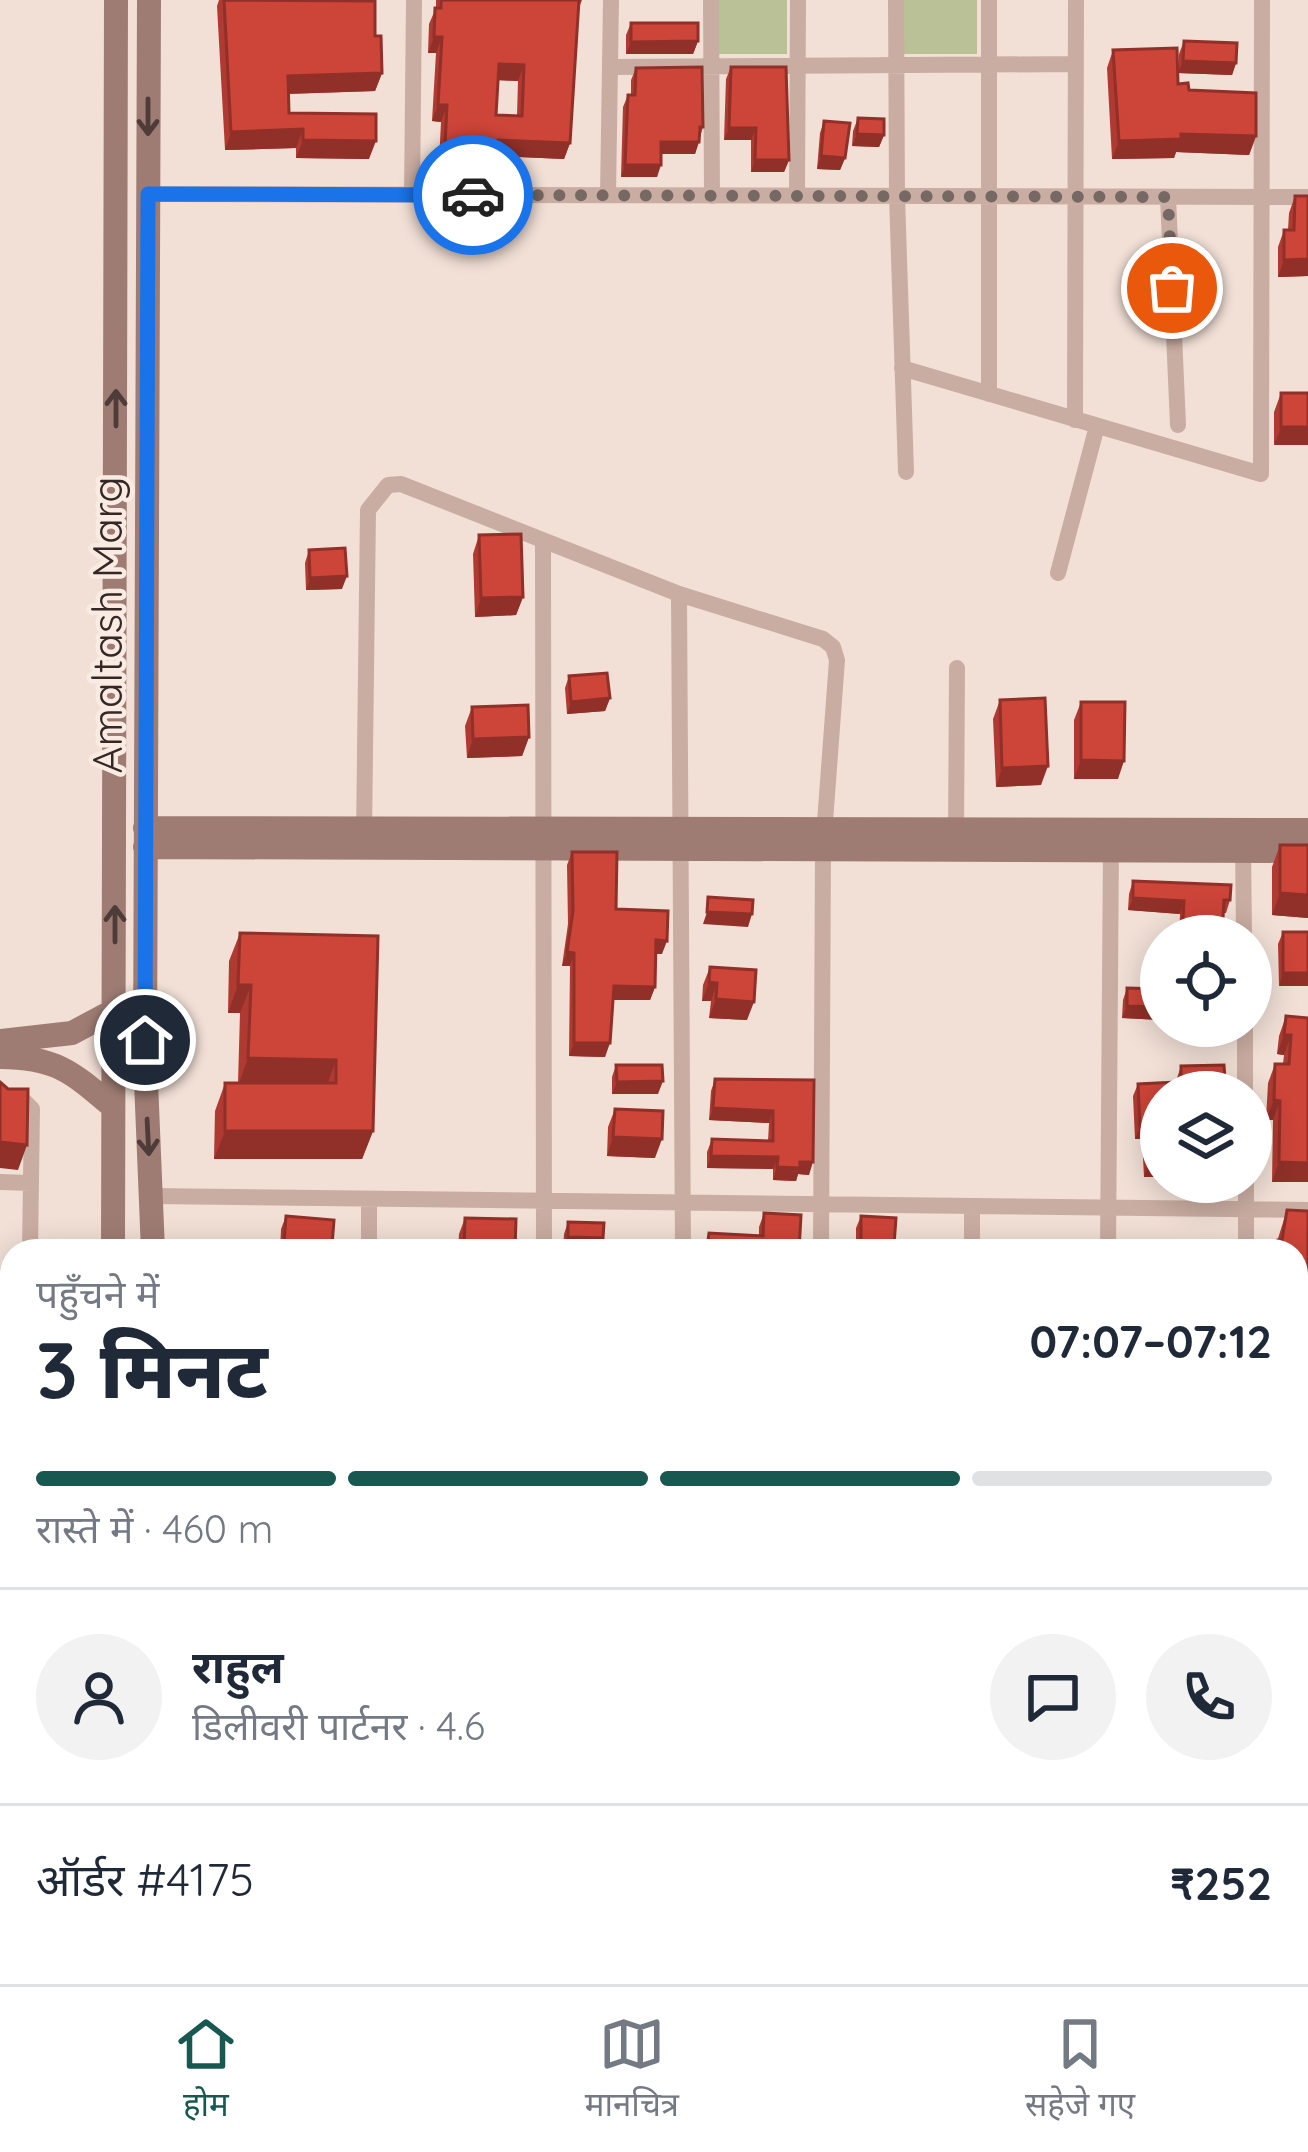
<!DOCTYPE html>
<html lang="hi">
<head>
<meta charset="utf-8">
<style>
	body { margin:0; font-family:Quicksand,"Noto Sans Devanagari",sans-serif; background:#f2f2f3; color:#1f2937; height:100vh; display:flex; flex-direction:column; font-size:45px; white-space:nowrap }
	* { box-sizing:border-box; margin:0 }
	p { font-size:39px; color:#747a83 }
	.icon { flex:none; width:66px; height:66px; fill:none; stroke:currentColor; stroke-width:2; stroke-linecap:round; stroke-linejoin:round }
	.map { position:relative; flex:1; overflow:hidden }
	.side { position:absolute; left:0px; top:1239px; width:1308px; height:747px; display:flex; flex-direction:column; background:#fff; border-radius:36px 36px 0 0; box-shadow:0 6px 30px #0003 }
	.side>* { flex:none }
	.tools { position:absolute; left:1140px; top:915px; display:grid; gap:24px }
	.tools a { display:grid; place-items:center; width:132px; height:132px; border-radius:50%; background:#fff; box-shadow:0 6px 30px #0003; font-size:60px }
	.pin { position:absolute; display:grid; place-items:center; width:102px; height:102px; color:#fff; margin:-51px; border:6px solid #fff; border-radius:50%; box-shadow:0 3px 12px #0007 }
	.courier { position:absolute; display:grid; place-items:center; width:120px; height:120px; margin:-60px; border:9px solid #1a73e8; border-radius:50%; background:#fff; color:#222; box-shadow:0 3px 15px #0007 }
	.head em { font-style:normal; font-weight:800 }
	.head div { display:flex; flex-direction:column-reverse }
	.head { display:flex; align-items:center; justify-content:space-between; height:204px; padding:0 36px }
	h1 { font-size:78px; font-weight:800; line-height:90px }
	.bar { display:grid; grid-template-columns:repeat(4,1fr); gap:18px 12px; align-content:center; height:144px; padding:0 36px }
	.bar i { height:15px; border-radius:9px; background:#e0e1e3 }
	.bar .on { background:#185851 }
	.bar p { grid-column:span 4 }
	.line { display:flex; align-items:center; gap:30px; padding:0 36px; border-top:3px solid #e0e1e3 }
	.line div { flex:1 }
	.round { display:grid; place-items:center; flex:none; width:126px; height:126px; border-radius:63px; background:#f2f2f3 }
	.menu { display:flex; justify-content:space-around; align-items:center; height:168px; border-top:3px solid #e0e1e3; background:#fff; font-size:33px; color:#747a83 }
	.menu a { display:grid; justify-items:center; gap:6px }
	.menu .on { color:#185851 }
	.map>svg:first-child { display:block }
	.green { fill:#bac196 }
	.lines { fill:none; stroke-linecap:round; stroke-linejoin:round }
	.street { stroke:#caada2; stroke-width:16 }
	.secondary { stroke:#9e7c73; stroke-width:24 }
	.wall { fill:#b03a31; fill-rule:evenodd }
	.shaded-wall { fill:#903028 }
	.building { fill:#cd4439; stroke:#903028; stroke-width:3; fill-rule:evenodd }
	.oneway { stroke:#4e3c38 }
	.done { stroke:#766863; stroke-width:12; stroke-dasharray:0 21.6 }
	.route { stroke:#1a73e8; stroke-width:15 }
	.labels { text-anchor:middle; stroke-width:9; stroke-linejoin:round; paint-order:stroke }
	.street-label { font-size:42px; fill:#342725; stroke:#faebe2 }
</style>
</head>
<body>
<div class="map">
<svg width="1308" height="1984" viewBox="0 0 1308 1984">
	<rect width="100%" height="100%" fill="#f2e0d6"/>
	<!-- green -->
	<path class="green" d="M719 0H787V54H719Z
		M904 0H977V54H904Z"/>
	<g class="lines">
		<!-- street -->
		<path class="street" d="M711 0 712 196
			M896 0 897 196 906 472
			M989 0V394
			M610 67 1076 64
			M148 194 1308 197
			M412 195 414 0
			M608 195 611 0
			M797 196 798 0
			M1168 197 1178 425
			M902 368 1261 474 1262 0
			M1075 420 1076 0
			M543 541 544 1251
			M1058 573 1097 426
			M679 594 683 1251
			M364 835 368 510 388 485 401 484 679 594 823 639 833 647 837 660 823 849 821 1251
			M956 835 957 668
			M1243 843 1244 936
			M1245 1026V1092
			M0 1101H24L32 1109 30 1251
			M0 1182 30 1183
			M1246 1182V1251
			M151 1196 1308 1210
			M369 1251V1200
			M972 1251V1206
			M1108 1251 1111 844
			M0 1437H12
			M1296 1854H1308
			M31 1974V1984
			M546 1974V1984
			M972 1974V1984
			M1252 1974V1984
			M367 1984V1974
			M682 1984V1974
			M818 1984V1974
			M1104 1984V1974"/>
		<!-- secondary -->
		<path class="secondary" d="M149 0 145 1057 153 1251
			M145 828 1308 830
			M145 847 1308 851
			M0 1041 72 1033 115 1010
			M0 1057C56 1057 72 1072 113 1107
			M113 1251 116 0
			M111 1984V1974
			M152 1984 153 1974"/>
	</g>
	<!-- wall -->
	<path class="wall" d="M219 0H301V2L375 36 382 73 375 91 288 94 289 113 369 159 296 158V148L225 150 217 6Z
		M436 0H582L578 10 570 143 564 159 494 156 491 165 439 162 441 122 432 121 436 53H428L429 24 436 8ZM498 80 518 81 517 116 496 115Z
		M631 23 698 41 693 54H626V35Z
		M1184 41 1236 63 1232 75 1178 73 1179 54Z
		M1113 50 1189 90 1256 136 1249 155 1176 152 1174 158 1112 159 1107 68Z
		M731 67 789 160 784 172H751V140H724L726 79Z
		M636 68 703 127 695 154H661L657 177H621L623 107 628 95H631V80Z
		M858 118 884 135 879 147 852 146 853 131Z
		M824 121 845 158 840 170 817 169 820 133Z
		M1295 196H1308V276L1278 277V247L1284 230H1288L1289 213Z
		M1281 393H1308L1274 445V412Z
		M479 535 523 597 516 615 475 617 473 554Z
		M309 550 342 589 306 590 305 563Z
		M569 676 610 698 605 711 567 714 565 688Z
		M1000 700 1041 785 996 787 993 719Z
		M1081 702 1118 779H1074V720Z
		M472 707 529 737 522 756 467 758 465 726Z
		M1280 845H1308V918L1272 915V867Z
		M572 852 616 909 662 954H656L655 987 650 1000H613L605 1057 569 1056 570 966H562L568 924 567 865Z
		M1133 881 1230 900 1226 913H1223L1222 936H1179L1180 914 1128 910 1129 894Z
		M1283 932H1308L1279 986 1278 944Z
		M240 933 378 936 373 1131 362 1159H214L215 1111 225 1083H238L240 1013H228L229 961Z
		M710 967 747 1020 709 1018 711 1001H702L703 985Z
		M1127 988 1161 989V1020L1122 1018 1123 1000Z
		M1286 1016 1308 1018V1182H1272L1273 1120H1266L1268 1083 1275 1064H1283L1284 1055 1277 1054 1279 1036Z
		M616 1065 658 1094H612V1077Z
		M1181 1066 1220 1090 1177 1091V1078Z
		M715 1079 814 1080 809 1175 798 1174 796 1181 773 1180V1169L707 1168V1152L712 1139 768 1141 769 1123 709 1120 711 1091Z
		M1138 1084 1161 1177H1144L1142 1139H1135L1133 1096Z
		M615 1109 655 1158 607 1156 608 1127Z
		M1287 1210 1308 1211V1382L1296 1381V1251H1274Z
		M764 1213 799 1251H703L709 1233 759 1236V1227Z
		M286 1216 332 1245 330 1251H280L281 1229Z
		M861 1216 894 1245 934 1251H856V1228Z
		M465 1218 515 1251H458L459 1234Z
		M568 1222 599 1251 563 1249 564 1234Z
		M12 1560V1693L4 1701 0 1696V1571L2 1572Z
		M0 1867 4 1870H12V1974H28L24 1984H0Z
		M391 1974H511L510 1984H391Z
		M894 1974H941V1984H894Z
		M1282 1974H1296L1308 1984H1282Z"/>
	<!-- shaded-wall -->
	<path class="shaded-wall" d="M434 37H442L436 53H428Z
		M698 41 693 54H626L631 42Z
		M1183 61 1236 63 1232 75 1178 73Z
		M499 64 524 65 518 81 493 80Z
		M382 73 375 91 281 94 288 76Z
		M438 105H447L441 122 432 121Z
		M729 128H756L751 140H724Z
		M303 129 296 148 225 150 231 132Z
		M857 134 884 135 879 147 852 146Z
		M1181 134 1256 136 1249 155 1176 152 1174 158 1112 159 1119 141Z
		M303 140 376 141 369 159 296 158Z
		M498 140 570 143 564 159 494 156 491 165 439 162 445 146Z
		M661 142H699L695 154H657Z
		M821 156 845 158 840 170 817 169Z
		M755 160H789L784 172H751Z
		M625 165H661L657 177H621Z
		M1308 259V276L1278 277 1284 260Z
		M1281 427H1308V445H1274Z
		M347 576 342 589 306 590 310 578Z
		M523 597 516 615 475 617 481 598Z
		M610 698 605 711 567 714 571 702Z
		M529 737 522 756 467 758 473 739Z
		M1081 760 1124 761 1118 779H1074Z
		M1048 766 1041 785 996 787 1002 768Z
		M1280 893 1308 895V918L1272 915Z
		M1133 898 1184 901 1180 914 1128 910Z
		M707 912 752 914 748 927 703 924Z
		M656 940 667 941 662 954H651Z
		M567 952 574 953 570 966H562Z
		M1283 973H1308V986H1279Z
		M709 982 717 983 711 1001H702Z
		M238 985H251L240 1013H228Z
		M614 986 655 987 650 1000H609Z
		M716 999 754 1002 747 1020 709 1018Z
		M1127 1006 1161 1007V1020L1122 1018Z
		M1284 1035H1291L1284 1055 1277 1054Z
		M574 1043H610L605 1057 569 1056Z
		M248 1058 336 1060 326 1088 238 1086Z
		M1225 1078 1220 1090 1177 1091 1181 1079Z
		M663 1081 658 1094H612L617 1082Z
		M1274 1100 1280 1101 1273 1120H1266Z
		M713 1108 773 1111 769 1123 709 1120Z
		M1147 1126 1142 1139H1135L1140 1127Z
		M225 1131H373L362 1159H214Z
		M613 1137 662 1139 655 1158 607 1156Z
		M0 1142 27 1145 18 1170 0 1168Z
		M711 1156 778 1157 773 1169 707 1168Z
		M800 1162H813L809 1175 798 1174 796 1181 773 1180 777 1167Z
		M1279 1162 1308 1163V1182H1272Z
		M1148 1164 1161 1165V1177H1144Z
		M568 1237 603 1238 599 1251 563 1249Z
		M284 1242 332 1245 330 1251H281Z
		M1296 1360 1308 1361V1382L1296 1381Z
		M1296 1537 1308 1538 1306 1550H1296Z
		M1296 1654H1308V1675L1296 1674Z
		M12 1680V1693L4 1701Z
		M1296 1806 1308 1807V1827H1296Z
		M12 1837V1851L0 1864V1850Z
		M292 1974H338L336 1981 288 1984Z
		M399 1977H408L406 1984H396Z"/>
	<!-- building -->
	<path class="building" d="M224 0 375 1V36H381L382 73 288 76 289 113 376 114V141L303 140V129L231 132Z
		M441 0H579L570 143 498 140 497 148 445 146 447 105H438L442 37H434L435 8H441ZM499 64 524 65 522 116 496 115Z
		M631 23H698V41L631 42Z
		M1184 41 1237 43 1236 63 1183 61Z
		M1177 48 1178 84 1188 83 1189 90 1256 93V136L1181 134V139L1119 141 1113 50Z
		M702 67 703 127H700L699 142H661V165H625L628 95H635L636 68Z
		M731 67H786L789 160H755L756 128H729Z
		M858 118 884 119V135L857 134Z
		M824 121 850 123 845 158 821 156Z
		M1295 196H1308V259L1284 260V230H1294Z
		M1281 393H1308V427H1281Z
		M521 534 523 597 481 598 479 535Z
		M345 548 347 576 310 578 309 550Z
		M607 673 610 698 571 702 569 676Z
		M1045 698 1048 766 1002 768 1000 700Z
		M1081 702H1125L1124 761 1081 760Z
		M528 705 529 737 473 739 472 707Z
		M1280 845H1308V895L1280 893Z
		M572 852H617L616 909 668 911 667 941 656 940 655 987 614 986 610 1043H574V953L567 952 573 911Z
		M1133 881 1231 885 1230 900H1224L1222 936H1182L1184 901 1133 898Z
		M708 897 753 900 752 914 707 912Z
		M1283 932H1308V973H1283Z
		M240 933 378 936 373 1131H225V1083H336V1060L248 1058 251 985H238Z
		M710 967 756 970 754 1002 716 999 717 983 709 982Z
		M1127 988 1161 989V1007L1127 1006Z
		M1286 1016 1308 1018V1163L1279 1162 1280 1101 1274 1100 1275 1064H1289L1291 1035H1284Z
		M616 1065H662L663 1081 617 1082Z
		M1224 1065 1225 1078 1181 1079V1066Z
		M715 1079 814 1080 813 1162H800V1168L777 1167 778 1157 711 1156 712 1139 773 1141V1111L713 1108Z
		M0 1082 8 1089H28L27 1145 0 1142Z
		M1176 1082 1177 1092H1161V1165L1148 1164 1147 1126 1140 1127 1138 1084Z
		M615 1109 663 1111 662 1139 613 1137Z
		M1287 1210 1308 1211V1361L1296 1360V1251H1278V1240H1282Z
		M764 1213 801 1215 799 1251 707 1248 709 1233 763 1236Z
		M286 1216 334 1220 332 1245 284 1242Z
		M861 1216 896 1218 894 1245 934 1247V1251H861Z
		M465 1218 516 1219 515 1251H464Z
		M568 1222 604 1223 603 1238 568 1237Z
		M1296 1511 1308 1512V1538L1296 1537Z
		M11 1558 12 1596 8 1600 12 1608V1634L10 1636 12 1639V1675L2 1663 0 1664V1571L2 1572Z
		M1296 1592 1308 1593V1654H1296Z
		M12 1716V1837L0 1850V1726Z
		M1296 1773 1308 1774V1807L1296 1806Z
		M1296 1855 1308 1856V1984H1288L1289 1974H1296Z
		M0 1867 4 1870H12V1927L0 1924Z
		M0 1944 12 1945V1974H27L20 1984H0Z
		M206 1974H258V1984H206Z
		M399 1974H511L510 1984H408V1977H399Z
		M901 1974H941V1984H901Z
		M997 1974H1034V1984H997Z
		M613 1978V1984H568V1979Z"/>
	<!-- one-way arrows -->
	<defs><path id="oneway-shaft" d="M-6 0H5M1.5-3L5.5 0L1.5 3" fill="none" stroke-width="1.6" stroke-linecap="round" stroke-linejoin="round" transform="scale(3)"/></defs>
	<g class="oneway">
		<use href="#oneway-shaft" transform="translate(148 117) rotate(90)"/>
		<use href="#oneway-shaft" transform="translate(116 408) rotate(-90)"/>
		<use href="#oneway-shaft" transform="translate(115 924) rotate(-90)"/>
		<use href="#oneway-shaft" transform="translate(148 1137) rotate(87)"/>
	</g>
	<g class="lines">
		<!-- done -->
		<path class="done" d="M473 195 1168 197 1172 288"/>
		<!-- route -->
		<path class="route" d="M145 1040 148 194 473 195"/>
	</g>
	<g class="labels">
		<!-- street labels -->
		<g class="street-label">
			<text transform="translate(107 625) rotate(-90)" y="15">Amaltash Marg</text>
		</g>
	</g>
</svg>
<div class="tools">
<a><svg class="icon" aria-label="locate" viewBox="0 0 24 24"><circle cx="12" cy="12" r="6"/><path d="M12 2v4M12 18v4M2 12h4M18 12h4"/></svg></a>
<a><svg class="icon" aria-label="layers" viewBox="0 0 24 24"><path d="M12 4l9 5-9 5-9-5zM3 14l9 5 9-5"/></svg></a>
</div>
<div class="pin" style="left:1172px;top:288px;background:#ea580c"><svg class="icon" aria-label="bag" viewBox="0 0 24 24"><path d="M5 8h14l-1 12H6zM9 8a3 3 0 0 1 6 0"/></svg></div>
<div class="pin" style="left:145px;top:1040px;background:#1f2937"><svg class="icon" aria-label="home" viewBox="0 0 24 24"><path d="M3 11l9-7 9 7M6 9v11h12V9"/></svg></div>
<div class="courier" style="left:473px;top:195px"><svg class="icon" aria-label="car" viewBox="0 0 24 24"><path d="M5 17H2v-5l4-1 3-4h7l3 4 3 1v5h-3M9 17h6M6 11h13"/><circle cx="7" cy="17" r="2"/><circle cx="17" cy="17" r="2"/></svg></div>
<section class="side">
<div class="head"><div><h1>3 मिनट</h1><p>पहुँचने में</p></div><em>07:07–07:12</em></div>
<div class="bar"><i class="on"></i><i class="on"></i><i class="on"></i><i></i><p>रास्ते में · 460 m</p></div>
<div class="line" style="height:216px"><a class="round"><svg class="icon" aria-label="person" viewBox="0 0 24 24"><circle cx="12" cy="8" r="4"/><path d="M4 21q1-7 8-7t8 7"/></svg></a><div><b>राहुल</b><p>डिलीवरी पार्टनर · 4.6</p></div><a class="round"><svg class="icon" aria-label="chat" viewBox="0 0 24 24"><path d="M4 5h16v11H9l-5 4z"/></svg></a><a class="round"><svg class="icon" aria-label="phone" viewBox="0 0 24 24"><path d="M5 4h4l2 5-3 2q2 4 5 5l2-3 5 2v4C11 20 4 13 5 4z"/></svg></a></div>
<div class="line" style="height:156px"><div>ऑर्डर #4175</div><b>₹252</b></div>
</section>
</div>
<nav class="menu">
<a class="on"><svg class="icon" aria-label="home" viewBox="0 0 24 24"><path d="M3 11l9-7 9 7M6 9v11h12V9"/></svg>होम</a>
<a><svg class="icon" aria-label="map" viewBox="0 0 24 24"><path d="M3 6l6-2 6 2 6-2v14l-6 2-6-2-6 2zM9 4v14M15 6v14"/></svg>मानचित्र</a>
<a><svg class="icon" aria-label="saved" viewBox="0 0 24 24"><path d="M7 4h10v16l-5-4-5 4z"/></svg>सहेजे गए</a>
</nav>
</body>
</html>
